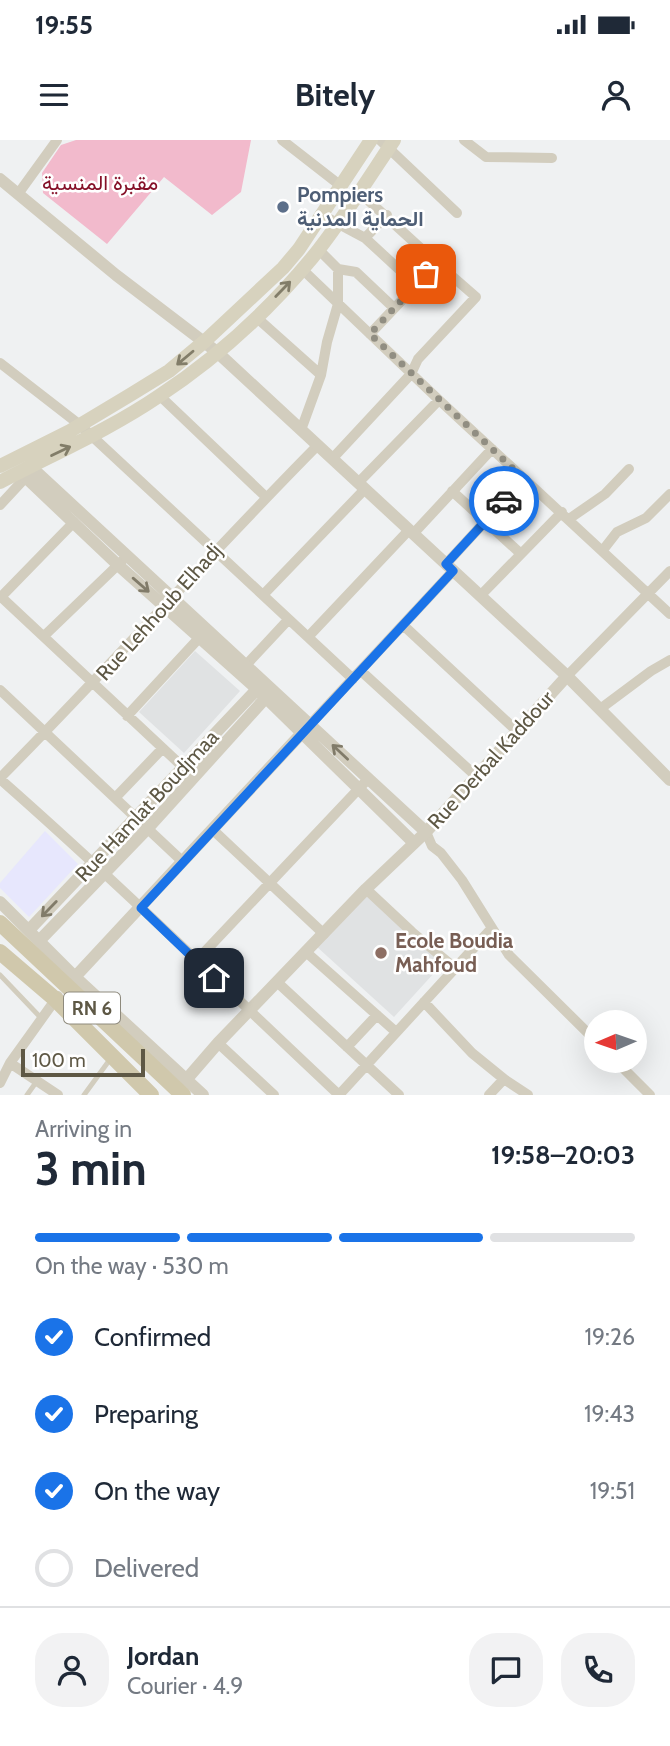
<!DOCTYPE html>
<html lang="en">
<head>
<meta charset="utf-8">
<style>
	body { margin:0; font-family:Cabin,Vazirmatn,sans-serif; background:#f2f2f3; color:#1f2937; height:100vh; display:flex; flex-direction:column; font-size:26px; white-space:nowrap }
	* { box-sizing:border-box; margin:0 }
	p { font-size:23px; color:#747a83 }
	.icon { flex:none; width:38px; height:38px; fill:none; stroke:currentColor; stroke-width:2; stroke-linecap:round; stroke-linejoin:round }
	.map { position:relative; height:955px; overflow:hidden }
	.sheet { display:flex; flex-direction:column; background:#fff; flex:1 }
	.sheet>* { flex:none }
	.needle { width:46px; rotate:268deg }
	.fabs { position:absolute; left:584px; top:870px; display:grid; gap:14px }
	.fabs a { display:grid; place-items:center; width:63px; height:63px; border-radius:50%; background:#fff; box-shadow:0 7px 28px #0002; font-size:35px }
	.scale { position:absolute; left:21px; bottom:18px; width:124px; box-sizing:border-box; padding-left:7px; border:4px solid #5e5845; border-top:0; font-size:19px; line-height:24px; white-space:nowrap; color:#5e5845; -webkit-text-stroke:5px #fff; paint-order:stroke }
	.pin { position:absolute; display:grid; place-items:center; width:60px; height:60px; color:#fff; margin:-30px; border-radius:14px; box-shadow:0 4px 10px #0006 }
	.courier { position:absolute; display:grid; place-items:center; width:70px; height:70px; margin:-35px; border:5px solid #1a73e8; border-radius:50%; background:#fff; color:#222; box-shadow:0 2px 9px #0007 }
	.overview em { font-style:normal; font-weight:700 }
	.overview div { display:flex; flex-direction:column-reverse }
	.overview { display:flex; align-items:center; justify-content:space-between; height:119px; padding:0 35px }
	h1 { font-size:46px; font-weight:700; line-height:52px }
	.bar { display:grid; grid-template-columns:repeat(4,1fr); gap:10px 7px; align-content:center; height:84px; padding:0 35px }
	.bar i { height:9px; border-radius:5px; background:#e0e1e3 }
	.bar .current { background:#1a73e8 }
	.bar p { grid-column:span 4 }
	.line { display:flex; align-items:center; gap:18px; padding:0 35px; border-top:2px solid #e0e1e3 }
	.line div { flex:1 }
	.round { display:grid; place-items:center; flex:none; width:74px; height:74px; border-radius:28px; background:#f2f2f3 }
	ol { padding:0 35px; list-style:none }
	li { display:flex; align-items:center; gap:21px; height:77px }
	li p { margin-inline-start:auto }
	li .icon { padding:7px; border-radius:50%; background:#1a73e8; color:#fff; stroke-width:4 }
	li:last-child { color:#747a83 }
	li i { width:38px; height:38px; border:4px solid #e0e1e3; border-radius:50% }
	.status { display:flex; justify-content:space-between; align-items:center; height:49px; padding:0 35px; background:#fff; direction:ltr }
	.status svg { height:19px; fill:currentColor }
	header { display:flex; justify-content:space-between; align-items:center; height:91px; padding:0 35px; background:#fff; font-size:32px; font-weight:700 }
	.map>svg:first-child { display:block }
	.commercial { fill:#e7e7fd }
	.education { fill:#e0e2e3 }
	.green { fill:#f2bacc }
	.lines { fill:none; stroke-linecap:round; stroke-linejoin:round }
	.service { stroke:#d2cdbe; stroke-width:5 }
	.minor { stroke:#d2cdbe; stroke-width:10 }
	.tertiary { stroke:#d2cdbe; stroke-width:12 }
	.secondary { stroke:#d7d2be; stroke-width:14 }
	.primary { stroke:#d0c8ac; stroke-width:16 }
	.oneway { stroke:#827d69 }
	.oneway2 { stroke:#817b69 }
	.done { stroke:#918e82; stroke-width:7; stroke-dasharray:0 12.6 }
	.route { stroke:#1a73e8; stroke-width:9 }
	.service-dot { fill:#5c6f8a; stroke:#fff; stroke-width:2.5 }
	.education-dot { fill:#8d6e63; stroke:#fff; stroke-width:2.5 }
	.labels { text-anchor:middle; stroke-width:5; stroke-linejoin:round; paint-order:stroke }
	.shield { fill:#fff; stroke:#8e8a7d; stroke-width:2 }
	.shield-label { font-size:19px; font-weight:bold; fill:#5e5845 }
	.park-label { font-size:21px; fill:#851028; stroke:#fff }
	.service-label { font-size:21px; font-weight:bold; fill:#4e5e75; stroke:#fff; text-anchor:start }
	.street-label { font-size:21px; fill:#5e5845; stroke:#fff }
	.education-label { font-size:21px; font-weight:bold; fill:#785e54; stroke:#fff; text-anchor:start }
</style>
</head>
<body>
<div class="status"><b>19:55</b><svg viewBox="0 0 49 12"><path d="M0 12V9h3v3zM5 12V6h3v6zM10 12V3h3v9zM15 12V0h3v12zM26 1h20v11H26zM47 4h2v5h-2z"/></svg></div>
<header><svg class="icon" aria-label="menu" viewBox="0 0 24 24"><path d="M4 6h16M4 12h16M4 18h16"/></svg>Bitely<svg class="icon" aria-label="person" viewBox="0 0 24 24"><circle cx="12" cy="8" r="4"/><path d="M4 21q1-7 8-7t8 7"/></svg></header>
<div class="map">
<svg width="670" height="955" viewBox="0 0 670 955">
	<rect width="100%" height="100%" fill="#eff1f2"/>
	<!-- commercial -->
	<path class="commercial" d="M45 691 78 724 29 777 0 748V743Z"/>
	<!-- education -->
	<path class="education" d="M195 511 240 551 184 613 139 572Z
		M367 750 445 821 394 877 316 806Z"/>
	<!-- green -->
	<path class="green" d="M76 0H251L241 52 212 75 164 37 107 104 43 53 42 33 61 5Z"/>
	<g class="lines">
		<!-- service -->
		<path class="service" d="M0 835 42 879
			M27 955 37 941
			M84 955 111 918"/>
		<!-- minor -->
		<path class="minor" d="M282 0 341 46
			M380 0 457 73
			M464 0 486 17 552 18
			M359 52 437 123
			M18 54 57 0
			M322 75 365 98
			M387 75 365 98 416 145
			M302 129 439 260 670 474
			M338 129 356 132 394 168
			M256 177 321 235
			M0 223 80 285 353 539
			M160 256 266 357
			M301 290 321 235 327 202 338 164V129L318 109
			M332 319 411 234 418 219 476 157 437 123 370 194
			M358 343 439 260
			M452 351 520 413
			M0 365 26 337
			M569 379 605 354 629 329
			M413 394 492 309
			M603 410 617 392 646 378 670 354
			M446 424 524 339
			M263 455 365 349
			M0 456 184 628
			M480 456 562 372
			M0 458 74 382
			M403 485 518 592
			M44 496 122 421
			M308 497 409 390
			M247 524 288 480
			M361 531 477 637
			M567 536 670 431
			M0 550 182 721
			M600 569 651 531 670 520
			M127 576 200 497
			M305 590 453 431
			M0 638C108 529 210 414 318 305
			M0 639C116 741 226 849 339 955
			M116 657 162 609
			M212 689 324 794
			M426 692 432 706 441 713 462 740 509 815 597 902
			M366 749 412 792 455 828
			M306 812 396 892
			M196 821 368 639
			M277 842 399 955
			M424 862 472 913 504 939
			M218 903 274 955
			M347 907 377 875
			M615 920 650 955
			M10 923 58 955
			M0 943 10 923 58 856
			M339 955 492 788
			M489 955 504 939 528 955"/>
		<!-- tertiary -->
		<path class="tertiary" d="M0 39 116 135 217 212 567 536 670 640
			M30 326 426 692
			M20 332 118 425 257 549 414 703
			M0 762 75 837 70 842
			M29 790 262 544
			M40 800 149 687 271 552
			M186 940 218 903 366 749 426 692 567 536
			M203 955 75 837 301 594"/>
		<!-- secondary -->
		<path class="secondary" d="M0 326 70 291 130 255 169 231 205 201 283 128 299 109 371 0
			M0 342C53 314 109 290 159 256 215 219 269 170 312 118 342 81 368 39 394 0"/>
		<!-- primary -->
		<path class="primary" d="M0 783 183 955
			M0 812 55 859 151 955"/>
	</g>
	<!-- one-way arrows -->
	<defs><path id="oneway-shaft" d="M-6 0H5M1.5-3L5.5 0L1.5 3" fill="none" stroke-width="1.6" stroke-linecap="round" stroke-linejoin="round" transform="scale(1.75)"/></defs>
	<g class="oneway">
		<use href="#oneway-shaft" transform="translate(283 149) rotate(-46)"/>
		<use href="#oneway-shaft" transform="translate(185 218) rotate(140)"/>
		<use href="#oneway-shaft" transform="translate(61 311) rotate(-26)"/>
	</g>
	<g class="oneway2">
		<use href="#oneway-shaft" transform="translate(141 445) rotate(41)"/>
		<use href="#oneway-shaft" transform="translate(340 612) rotate(-137)"/>
		<use href="#oneway-shaft" transform="translate(49 769) rotate(134)"/>
	</g>
	<g class="lines">
		<!-- done -->
		<path class="done" d="M426 134 370 194 524 339 504 361"/>
		<!-- route -->
		<path class="route" d="M214 838 141 768 453 431 446 424 504 361"/>
	</g>
	<!-- markers -->
	<circle class="service-dot" cx="283" cy="67" r="7"/>
	<circle class="education-dot" cx="381" cy="813" r="7"/>
	<g class="labels">
		<!-- shield labels -->
		<rect class="shield" x="64" y="852.5" width="56" height="31" rx="5"/>
		<g class="shield-label">
			<text x="92" y="875">RN 6</text>
		</g>
		<!-- park labels -->
		<g class="park-label">
			<text x="100" y="50">مقبرة المنسية</text>
		</g>
		<!-- service labels -->
		<g class="service-label">
			<text x="297" y="62">Pompiers<tspan x="297" dy="24">الحماية المدنية</tspan></text>
		</g>
		<!-- street labels -->
		<g class="street-label">
			<text transform="translate(159 472) rotate(-48)" y="7">Rue Lehhoub Elhadj</text>
			<text transform="translate(491 620) rotate(-48)" y="7">Rue Derbal Kaddour</text>
			<text transform="translate(147 666) rotate(-47)" y="7">Rue Hamlat Boudjmaa</text>
		</g>
		<!-- education labels -->
		<g class="education-label">
			<text x="395" y="808">Ecole Boudia<tspan x="395" dy="24">Mahfoud</tspan></text>
		</g>
	</g>
</svg>
<div class="fabs">
<a><svg class="needle" viewBox="-14 -14 28 28"><path d="M0-13l5 13h-10z" fill="#e53935"/><path d="M0 13l5-13h-10z" fill="#747a83"/></svg></a>
</div>
<div class="scale">100 m</div>
<div class="pin" style="left:426px;top:134px;background:#ea580c"><svg class="icon" aria-label="bag" viewBox="0 0 24 24"><path d="M5 8h14l-1 12H6zM9 8a3 3 0 0 1 6 0"/></svg></div>
<div class="pin" style="left:214px;top:838px;background:#1f2937"><svg class="icon" aria-label="home" viewBox="0 0 24 24"><path d="M3 11l9-7 9 7M6 9v11h12V9"/></svg></div>
<div class="courier" style="left:504px;top:361px"><svg class="icon" aria-label="car" viewBox="0 0 24 24"><path d="M5 17H2v-5l4-1 3-4h7l3 4 3 1v5h-3M9 17h6M6 11h13"/><circle cx="7" cy="17" r="2"/><circle cx="17" cy="17" r="2"/></svg></div>
</div>
<section class="sheet">
<div class="overview"><div><h1>3 min</h1><p>Arriving in</p></div><em>19:58–20:03</em></div>
<div class="bar"><i class="current"></i><i class="current"></i><i class="current"></i><i></i><p>On the way · 530 m</p></div>
<ol>
<li><svg class="icon" aria-label="check" viewBox="0 0 24 24"><path d="M5 12l5 5 9-10"/></svg>Confirmed<p>19:26</p></li>
<li><svg class="icon" aria-label="check" viewBox="0 0 24 24"><path d="M5 12l5 5 9-10"/></svg>Preparing<p>19:43</p></li>
<li><svg class="icon" aria-label="check" viewBox="0 0 24 24"><path d="M5 12l5 5 9-10"/></svg>On the way<p>19:51</p></li>
<li><i></i>Delivered</li>
</ol>
<div class="line" style="height:126px"><a class="round"><svg class="icon" aria-label="person" viewBox="0 0 24 24"><circle cx="12" cy="8" r="4"/><path d="M4 21q1-7 8-7t8 7"/></svg></a><div><b>Jordan</b><p>Courier · 4.9</p></div><a class="round"><svg class="icon" aria-label="chat" viewBox="0 0 24 24"><path d="M4 5h16v11H9l-5 4z"/></svg></a><a class="round"><svg class="icon" aria-label="phone" viewBox="0 0 24 24"><path d="M5 4h4l2 5-3 2q2 4 5 5l2-3 5 2v4C11 20 4 13 5 4z"/></svg></a></div>
</section>
</body>
</html>
